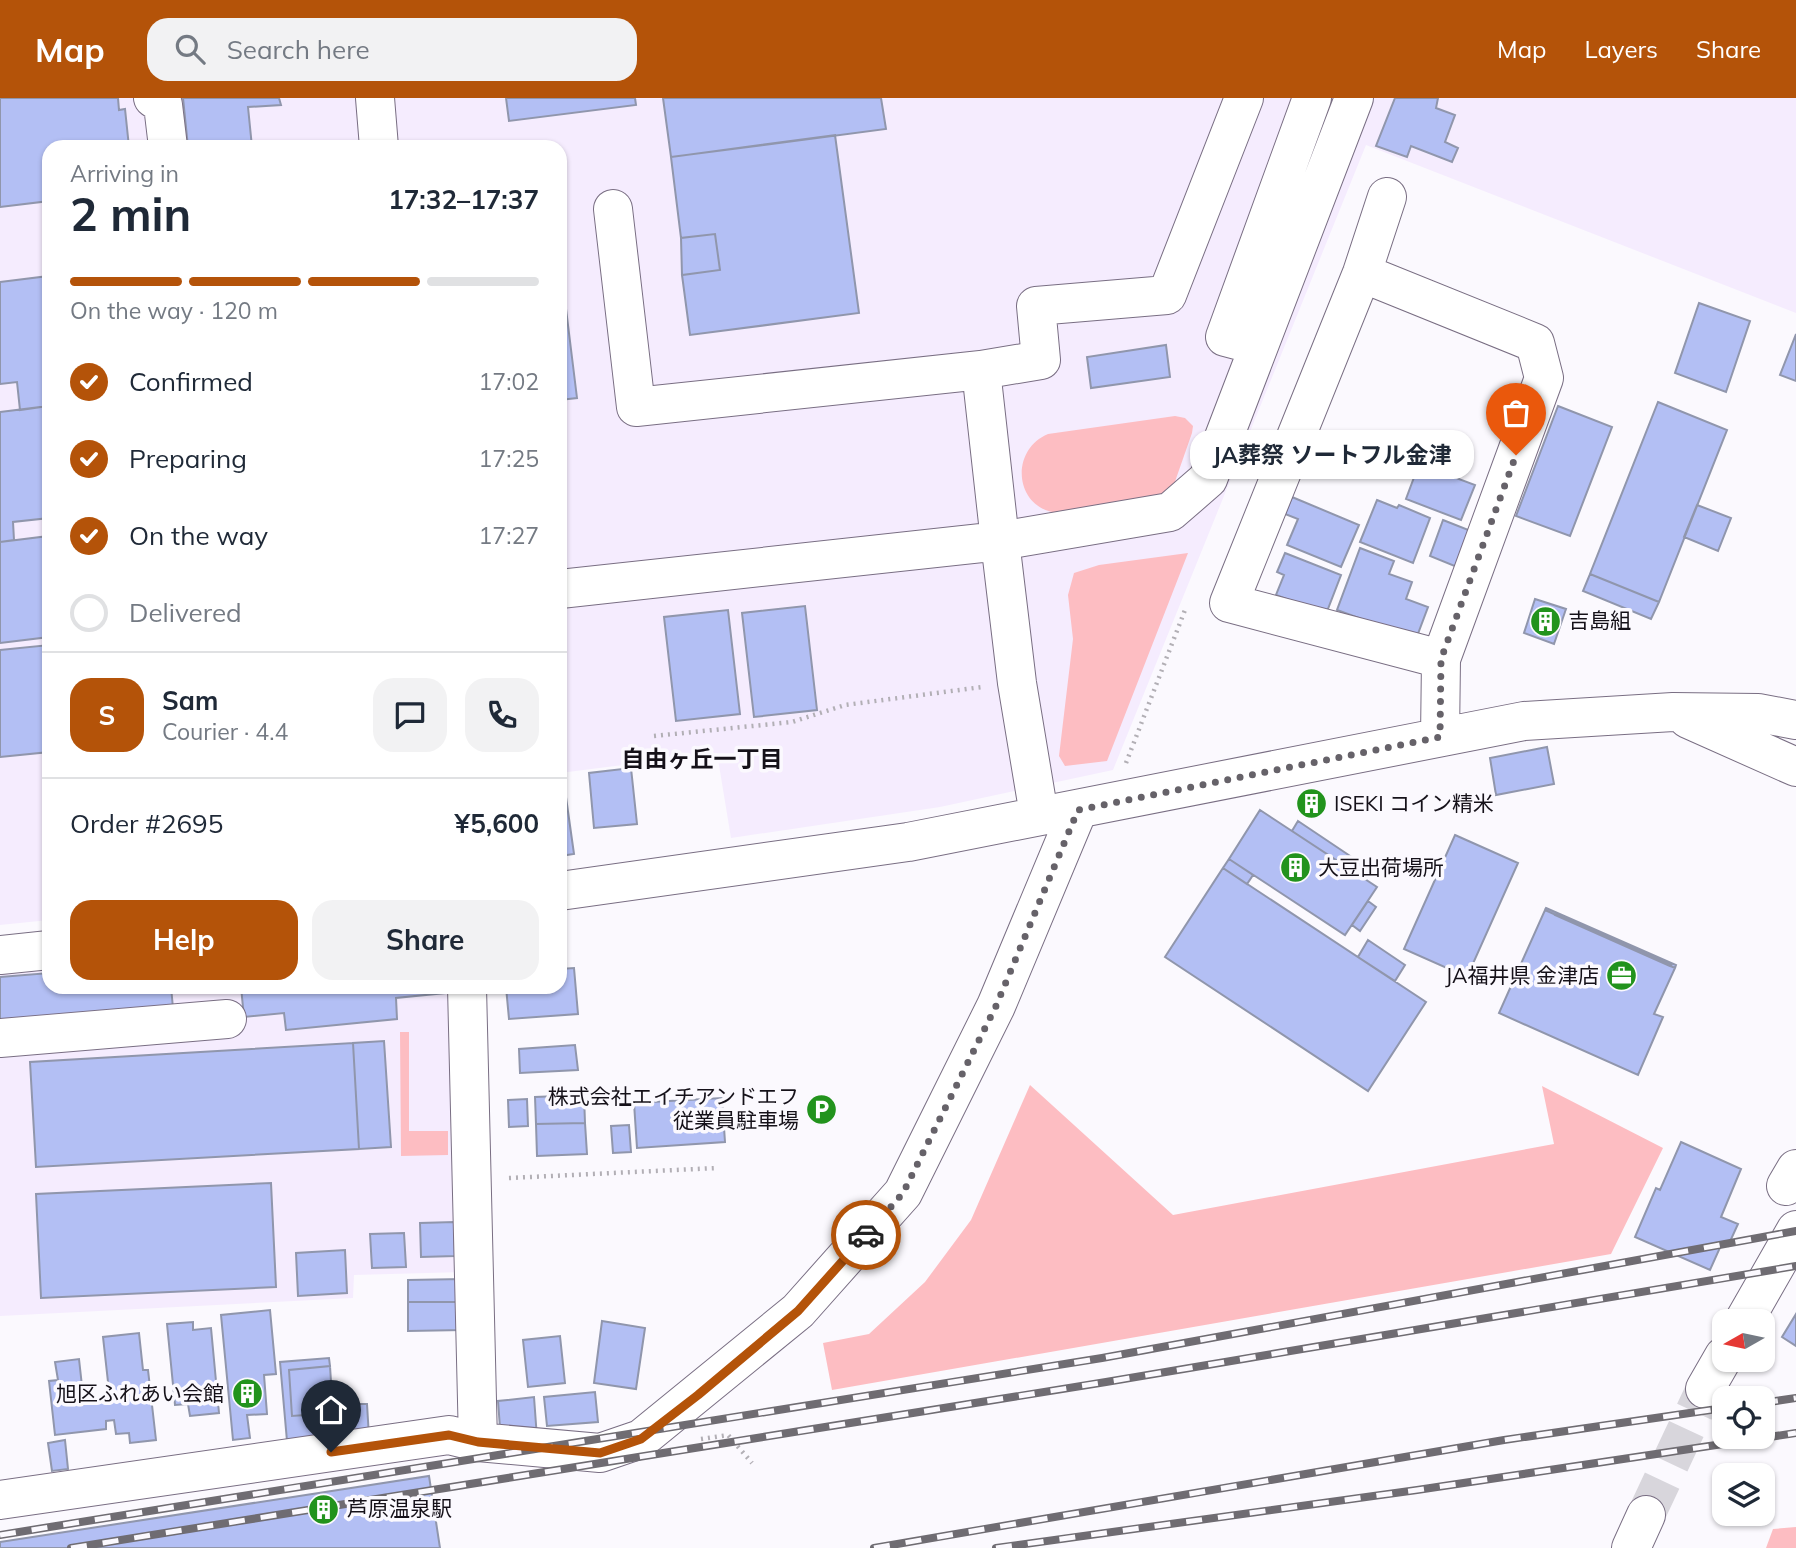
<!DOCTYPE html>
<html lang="en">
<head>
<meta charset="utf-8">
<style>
	body { margin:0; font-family:Mulish,"Noto Sans JP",sans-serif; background:#f2f2f3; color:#1f2937; height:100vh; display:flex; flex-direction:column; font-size:26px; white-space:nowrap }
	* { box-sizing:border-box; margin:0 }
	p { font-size:23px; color:#747a83 }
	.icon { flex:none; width:38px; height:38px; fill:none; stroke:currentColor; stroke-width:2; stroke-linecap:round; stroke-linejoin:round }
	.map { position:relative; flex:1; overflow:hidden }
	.details { position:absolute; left:42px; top:42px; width:525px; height:854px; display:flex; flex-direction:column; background:#fff; border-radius:21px; box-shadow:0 2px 5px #0004 }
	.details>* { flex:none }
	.needle { width:46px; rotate:261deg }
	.buttons { position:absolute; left:1712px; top:1211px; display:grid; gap:14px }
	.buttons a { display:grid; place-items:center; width:63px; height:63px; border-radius:14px; background:#fff; box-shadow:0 2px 5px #0004; font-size:35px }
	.pin { position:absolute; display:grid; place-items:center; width:60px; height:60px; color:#fff; margin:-72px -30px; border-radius:50% 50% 50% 0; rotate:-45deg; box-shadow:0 0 7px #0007 }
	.pin .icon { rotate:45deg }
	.courier { position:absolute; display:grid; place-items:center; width:70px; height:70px; margin:-35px; border:5px solid #b45309; border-radius:50%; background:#fff; color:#222; box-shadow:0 2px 9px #0007 }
	.bubble { position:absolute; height:49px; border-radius:21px; background:#fff; box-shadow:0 2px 5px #0004; font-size:23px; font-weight:700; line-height:49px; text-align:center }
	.head em { font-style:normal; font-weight:700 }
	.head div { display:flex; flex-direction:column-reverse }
	.head { display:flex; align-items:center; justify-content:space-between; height:119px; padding:0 28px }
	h1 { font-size:46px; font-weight:700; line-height:52px }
	.bar { display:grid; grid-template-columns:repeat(4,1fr); gap:10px 7px; align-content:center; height:84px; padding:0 28px }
	.bar i { height:9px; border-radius:5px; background:#e0e1e3 }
	.bar .current { background:#b45309 }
	.bar p { grid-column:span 4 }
	.line { display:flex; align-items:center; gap:18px; padding:0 28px; border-top:2px solid #e0e1e3 }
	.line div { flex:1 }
	.round { display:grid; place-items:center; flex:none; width:74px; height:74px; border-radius:21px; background:#f2f2f3 }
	ol { padding:0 28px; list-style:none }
	li { display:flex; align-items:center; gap:21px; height:77px }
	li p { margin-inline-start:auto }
	li .icon { padding:7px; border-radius:50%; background:#b45309; color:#fff; stroke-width:4 }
	li:last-child { color:#747a83 }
	li i { width:38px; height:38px; border:4px solid #e0e1e3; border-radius:50% }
	.action { display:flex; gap:14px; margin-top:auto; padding:14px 28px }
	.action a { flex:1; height:80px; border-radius:21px; background:#b45309; color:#fff; font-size:28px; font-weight:700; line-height:80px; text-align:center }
	.action a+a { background:#f2f2f3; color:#1f2937 }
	header { display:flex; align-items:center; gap:42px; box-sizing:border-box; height:98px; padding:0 35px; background:#b45309; color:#fff }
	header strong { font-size:33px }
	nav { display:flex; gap:38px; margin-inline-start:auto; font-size:24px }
	.search { width:490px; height:63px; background:#f2f2f3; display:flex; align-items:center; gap:18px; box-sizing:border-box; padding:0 24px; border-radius:21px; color:#747a83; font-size:26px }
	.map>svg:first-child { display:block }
	.built { fill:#f5ecfe }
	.green { fill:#fdbdc2 }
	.building { fill:#b3bff4; stroke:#9096ac; stroke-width:2 }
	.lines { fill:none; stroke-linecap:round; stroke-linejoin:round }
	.major-tunnel { stroke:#d8d6dc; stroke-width:38; stroke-dasharray:38 19; stroke-linecap:butt }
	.minor-casing { stroke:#796e83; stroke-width:40 }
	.major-casing { stroke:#796e83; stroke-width:40 }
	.path { stroke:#b2afb5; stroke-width:4.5; stroke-dasharray:2 5; stroke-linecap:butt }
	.minor { stroke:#fff; stroke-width:38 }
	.major { stroke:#fff; stroke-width:38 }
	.rail-casing { stroke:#6f6c72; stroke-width:8 }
	.rail { stroke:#fbf9fe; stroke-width:5; stroke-dasharray:16; stroke-linecap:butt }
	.done { stroke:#666269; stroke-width:7; stroke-dasharray:0 12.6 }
	.route { stroke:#b45309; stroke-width:9 }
	.labels { text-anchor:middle; stroke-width:7; stroke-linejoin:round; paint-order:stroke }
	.poi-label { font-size:21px; fill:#151119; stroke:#fbf9fe; text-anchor:start }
	.neighbourhood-label { font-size:23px; font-weight:bold; fill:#151119; stroke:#fbf9fe }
</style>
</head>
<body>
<header>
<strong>Map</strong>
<div class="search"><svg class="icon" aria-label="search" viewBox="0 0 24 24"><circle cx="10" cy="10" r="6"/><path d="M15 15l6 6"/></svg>Search here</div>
<nav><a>Map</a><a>Layers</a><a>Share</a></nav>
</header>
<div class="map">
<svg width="1796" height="1450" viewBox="0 0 1796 1450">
	<rect width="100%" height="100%" fill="#fbf9fe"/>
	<!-- built -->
	<path class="built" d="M0 0H1796V215L1366 47 1113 672 940 709 731 740 717 655 560 675V49H49V822L0 827Z
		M49 865V889H454L464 1174 354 1177 353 1200 0 1218V869Z"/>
	<!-- green -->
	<path class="green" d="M1175 318 1185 320 1193 328 1192 335 1171 395C1145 400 1118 405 1092 410 1082 411 1070 416 1060 415 1015 413 1008 353 1048 336Z
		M1188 455 1107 663 1065 668 1059 658 1073 541 1068 497 1074 475 1099 467Z
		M400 934H409V1033H448V1057L401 1058Z
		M1030 987 1173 1117 1554 1046 1542 988 1663 1050 1611 1156 832 1292 823 1245 869 1236 925 1184 971 1122Z
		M1796 1429V1450H1766L1773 1431Z"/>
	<!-- building -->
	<path class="building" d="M0 0H118L119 12 125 11 129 49H49V103L0 109Z
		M183 0H279L281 7 248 9 252 49H188Z
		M506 0H635L636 7 509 23Z
		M663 0H881L886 31 671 59Z
		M1395 0H1438L1436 10 1455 17 1445 44 1458 50 1452 64 1411 48 1407 59 1376 48Z
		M835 37 859 215 690 237 682 177 720 172 715 136 681 140 671 59Z
		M715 136 720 172 682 177 681 140Z
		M560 162 577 300 560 302Z
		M49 178V308L20 312 17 284 0 286V184Z
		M1699 205 1750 223 1726 294 1675 275Z
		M1796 236V283L1780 277Z
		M1166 247 1170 279 1091 290 1087 259Z
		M1658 304 1727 332 1659 504 1590 476Z
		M49 308V420L13 424 14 442 0 444V314Z
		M1558 308 1612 329 1570 438 1516 418Z
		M1419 366 1475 387 1461 422 1406 401Z
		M1292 399 1359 427 1341 469 1287 447 1298 421 1285 416Z
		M1377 402 1397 410 1399 407 1430 420 1413 465 1360 444Z
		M1697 407 1731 420 1718 453 1684 439Z
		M1443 422 1471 433 1457 469 1430 458Z
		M49 438V539L0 545V444Z
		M1360 450 1394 463 1389 476 1412 484 1406 501 1428 509 1416 541 1337 512Z
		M1285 455 1341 477 1326 516 1276 497 1284 477 1277 474Z
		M1590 476 1659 504 1651 521 1583 493Z
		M1535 501 1566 511 1554 546 1524 535Z
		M805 508 817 612 754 619 742 515Z
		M728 512 740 616 676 623 664 519Z
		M49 547V654L0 659V552Z
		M1547 649 1554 686 1496 697 1490 660Z
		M631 670 637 726 594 730 589 675Z
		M563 678 574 756 560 758V679Z
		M1319 699 1321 711 1303 713 1302 701Z
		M1260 712 1377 789 1345 837 1229 761Z
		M1298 723 1368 770 1362 779 1292 733Z
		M1455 737 1518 765 1467 879 1404 851Z
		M1229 761 1253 777 1247 786 1223 770Z
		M1223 770 1426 904 1368 993 1165 859Z
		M1368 803 1376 809 1360 833 1352 827Z
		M1546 810 1676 867 1675 870 1545 812Z
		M1545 812 1675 870 1654 916 1663 919 1638 977 1499 915Z
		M1556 815 1671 867 1670 868 1555 817Z
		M1368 842 1405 867 1395 883 1358 859Z
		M574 870 578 916 509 921 506 889H560V871Z
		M49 875V889H171L173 910 0 927V879Z
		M241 889H444L445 895 396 900 397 921 286 932 284 915 244 919Z
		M384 943 391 1049 359 1051 353 945Z
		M353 945 359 1051 36 1069 30 964Z
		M575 947 578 972 520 975 519 951Z
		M584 997 585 1025 536 1026 535 999Z
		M722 1000 725 1044 637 1050 634 1005Z
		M527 1001 528 1028 509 1029 508 1002Z
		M585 1025 587 1056 537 1058 536 1026Z
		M629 1027 631 1054 613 1055 611 1028Z
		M1681 1044 1741 1071 1721 1119 1738 1126 1728 1148 1722 1145 1710 1172 1635 1139 1656 1090 1660 1092Z
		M271 1085 276 1189 41 1200 36 1096Z
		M454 1124 455 1158 421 1159 420 1125Z
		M404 1135 406 1169 372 1170 370 1136Z
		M345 1152 347 1195 298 1198 296 1155Z
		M463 1181V1204H408V1182Z
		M408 1204H463V1232L408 1233Z
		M270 1212 276 1276 264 1277 267 1316 247 1317 250 1340 233 1342 221 1217Z
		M1796 1216V1248L1782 1239Z
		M602 1223 645 1230 636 1291 594 1285Z
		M193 1224V1232L211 1230 219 1315 190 1318 188 1306 175 1307 167 1226Z
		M139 1235 143 1272H148L156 1342 130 1345 129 1335 116 1336 114 1322 106 1323V1331L55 1337 49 1283 58 1282 55 1264 79 1261 84 1306 110 1302 103 1239Z
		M560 1238 565 1285 528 1289 523 1242Z
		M329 1260 330 1268 289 1272 292 1318 333 1315 336 1340 287 1343 280 1264Z
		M330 1268 333 1315 292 1318 289 1272Z
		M595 1294 598 1324 547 1328 544 1299Z
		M534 1299 537 1340 501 1343 498 1303Z
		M345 1306H367L369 1339 347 1340Z
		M65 1342 68 1371 52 1373 48 1345Z
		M429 1378 440 1450H0V1444Z"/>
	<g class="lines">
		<!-- major-tunnel -->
		<path class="major-tunnel" d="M1646 1417 1705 1291"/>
		<defs>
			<path id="minor" d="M153 0 163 7 168 49
				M375 0 379 49
				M1387 99 1362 175 1229 505 1441 561 1440 639
				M1362 175 1535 245 1544 280 1441 561
				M1259 248 1225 239 1312 0
				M981 272 1041 262 1036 208 1167 197 1244 0
				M560 491 1000 443 981 272 636 309 613 111
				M1688 621 1796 669
				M1039 717 1017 585 1000 443 1170 414 1208 381 1354 0
				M560 793 908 744 1524 623 1673 614 1758 615 1796 622
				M0 857 49 852
				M467 889 478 1344
				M0 940 227 921
				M1786 1088 1796 1071
				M0 1402 449 1337 478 1344 600 1355 641 1341 798 1213 903 1095 996 908 1078 712"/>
			<path id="major" d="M1744 1223 1796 1132
				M1705 1291 1724 1258
				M1631 1450 1646 1417"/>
		</defs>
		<!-- minor casing -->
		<use href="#minor" class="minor-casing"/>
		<!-- major casing -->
		<use href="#major" class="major-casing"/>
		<!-- path -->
		<path class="path" d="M654 638 792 624 845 607 982 589
			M1126 665 1185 512
			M509 1080 717 1070
			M701 1341 728 1337 752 1365"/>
		<!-- minor -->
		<use href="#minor" class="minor"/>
		<!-- major -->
		<use href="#major" class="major"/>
		<defs>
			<path id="rail" d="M1762 1305 1796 1300
				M0 1437 1102 1260 1796 1133
				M71 1450 1106 1284 1796 1168
				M874 1450 1504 1342 1724 1310
				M996 1450 1417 1392 1796 1335"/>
		</defs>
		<!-- rail casing -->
		<use href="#rail" class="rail-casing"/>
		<!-- rail -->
		<use href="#rail" class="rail"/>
	</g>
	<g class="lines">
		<!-- done -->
		<path class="done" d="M866 1137 903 1095 996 908 1078 712 1440 639 1441 561 1516 357"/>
		<!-- route -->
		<path class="route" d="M331 1354 449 1337 478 1344 600 1355 641 1341 698 1297 798 1213 866 1137"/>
	</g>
	<!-- icons -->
	<defs>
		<symbol id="building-disc" viewBox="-11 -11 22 22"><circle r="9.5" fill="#22931d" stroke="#fbf9fe"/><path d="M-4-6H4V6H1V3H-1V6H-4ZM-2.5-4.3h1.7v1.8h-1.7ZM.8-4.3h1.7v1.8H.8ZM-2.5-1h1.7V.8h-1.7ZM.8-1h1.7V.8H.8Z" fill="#fff"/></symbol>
		<symbol id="office-disc" viewBox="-11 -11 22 22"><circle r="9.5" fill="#22931d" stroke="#fbf9fe"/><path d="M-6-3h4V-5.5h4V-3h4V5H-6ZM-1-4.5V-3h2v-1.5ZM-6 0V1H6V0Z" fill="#fff"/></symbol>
		<symbol id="parking-disc" viewBox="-11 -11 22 22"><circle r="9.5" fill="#22931d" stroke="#fbf9fe"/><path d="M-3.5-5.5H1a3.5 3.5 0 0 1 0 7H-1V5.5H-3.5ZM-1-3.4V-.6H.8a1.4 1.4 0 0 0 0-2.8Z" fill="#fff"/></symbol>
	</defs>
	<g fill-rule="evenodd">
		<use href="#building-disc" x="1528" y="506" width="35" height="35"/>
		<use href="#building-disc" x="1294" y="688" width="35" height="35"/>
		<use href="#building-disc" x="1278" y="752" width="35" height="35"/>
		<use href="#office-disc" x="1604" y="860" width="35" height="35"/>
		<use href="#parking-disc" x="804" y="994" width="35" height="35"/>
		<use href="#building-disc" x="230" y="1278" width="35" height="35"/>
		<use href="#building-disc" x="306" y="1394" width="35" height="35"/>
	</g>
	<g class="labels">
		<!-- poi labels -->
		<g class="poi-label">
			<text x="1568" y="530">吉島組</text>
			<text x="1334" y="713">ISEKI コイン精米</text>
			<text x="1318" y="777">大豆出荷場所</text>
			<text x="1599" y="885" text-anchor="end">JA福井県 金津店</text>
			<text x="799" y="1006" text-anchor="end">株式会社エイチアンドエフ<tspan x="799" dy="24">従業員駐車場</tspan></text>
			<text x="224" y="1303" text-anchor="end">旭区ふれあい会館</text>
			<text x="347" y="1418">芦原温泉駅</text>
		</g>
		<!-- neighbourhood labels -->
		<g class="neighbourhood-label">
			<text x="702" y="669">自由ヶ丘一丁目</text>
		</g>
	</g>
</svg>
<div class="buttons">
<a><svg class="needle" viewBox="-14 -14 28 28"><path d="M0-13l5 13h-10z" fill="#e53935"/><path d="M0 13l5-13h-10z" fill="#747a83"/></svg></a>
<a><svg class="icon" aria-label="locate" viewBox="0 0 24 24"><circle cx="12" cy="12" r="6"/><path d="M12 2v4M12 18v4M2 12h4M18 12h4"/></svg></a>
<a><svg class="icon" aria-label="layers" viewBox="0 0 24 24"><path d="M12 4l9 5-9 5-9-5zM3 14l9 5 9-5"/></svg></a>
</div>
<div class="pin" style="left:1516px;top:357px;background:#ea580c"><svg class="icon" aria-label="bag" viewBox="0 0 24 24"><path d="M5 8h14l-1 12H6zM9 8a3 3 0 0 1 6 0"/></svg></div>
<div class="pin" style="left:331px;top:1354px;background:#1f2937"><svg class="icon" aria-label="home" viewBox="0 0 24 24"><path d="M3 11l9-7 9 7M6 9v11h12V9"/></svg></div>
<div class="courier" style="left:866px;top:1137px"><svg class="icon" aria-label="car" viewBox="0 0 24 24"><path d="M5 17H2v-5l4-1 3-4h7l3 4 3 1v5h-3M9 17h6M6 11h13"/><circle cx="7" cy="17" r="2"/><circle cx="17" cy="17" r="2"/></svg></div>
<div class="bubble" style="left:1190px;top:332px;width:284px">JA葬祭 ソートフル金津</div>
<section class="details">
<div class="head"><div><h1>2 min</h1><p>Arriving in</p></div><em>17:32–17:37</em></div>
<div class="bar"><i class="current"></i><i class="current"></i><i class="current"></i><i></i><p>On the way · 120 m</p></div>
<ol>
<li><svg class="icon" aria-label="check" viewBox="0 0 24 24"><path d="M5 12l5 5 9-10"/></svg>Confirmed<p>17:02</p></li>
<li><svg class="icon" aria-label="check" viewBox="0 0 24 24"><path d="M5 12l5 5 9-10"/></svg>Preparing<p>17:25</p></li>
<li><svg class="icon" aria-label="check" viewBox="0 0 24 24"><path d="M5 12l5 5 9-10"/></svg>On the way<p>17:27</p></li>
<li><i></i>Delivered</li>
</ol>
<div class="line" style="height:126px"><b class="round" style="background:#b45309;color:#fff">S</b><div><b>Sam</b><p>Courier · 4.4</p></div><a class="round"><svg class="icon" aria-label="chat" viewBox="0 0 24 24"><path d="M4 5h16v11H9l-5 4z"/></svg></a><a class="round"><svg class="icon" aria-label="phone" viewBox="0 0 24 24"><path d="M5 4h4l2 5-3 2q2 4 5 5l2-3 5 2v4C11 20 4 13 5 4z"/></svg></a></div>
<div class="line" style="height:91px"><div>Order #2695</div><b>¥5,600</b></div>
<div class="action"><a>Help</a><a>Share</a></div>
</section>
</div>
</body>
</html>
